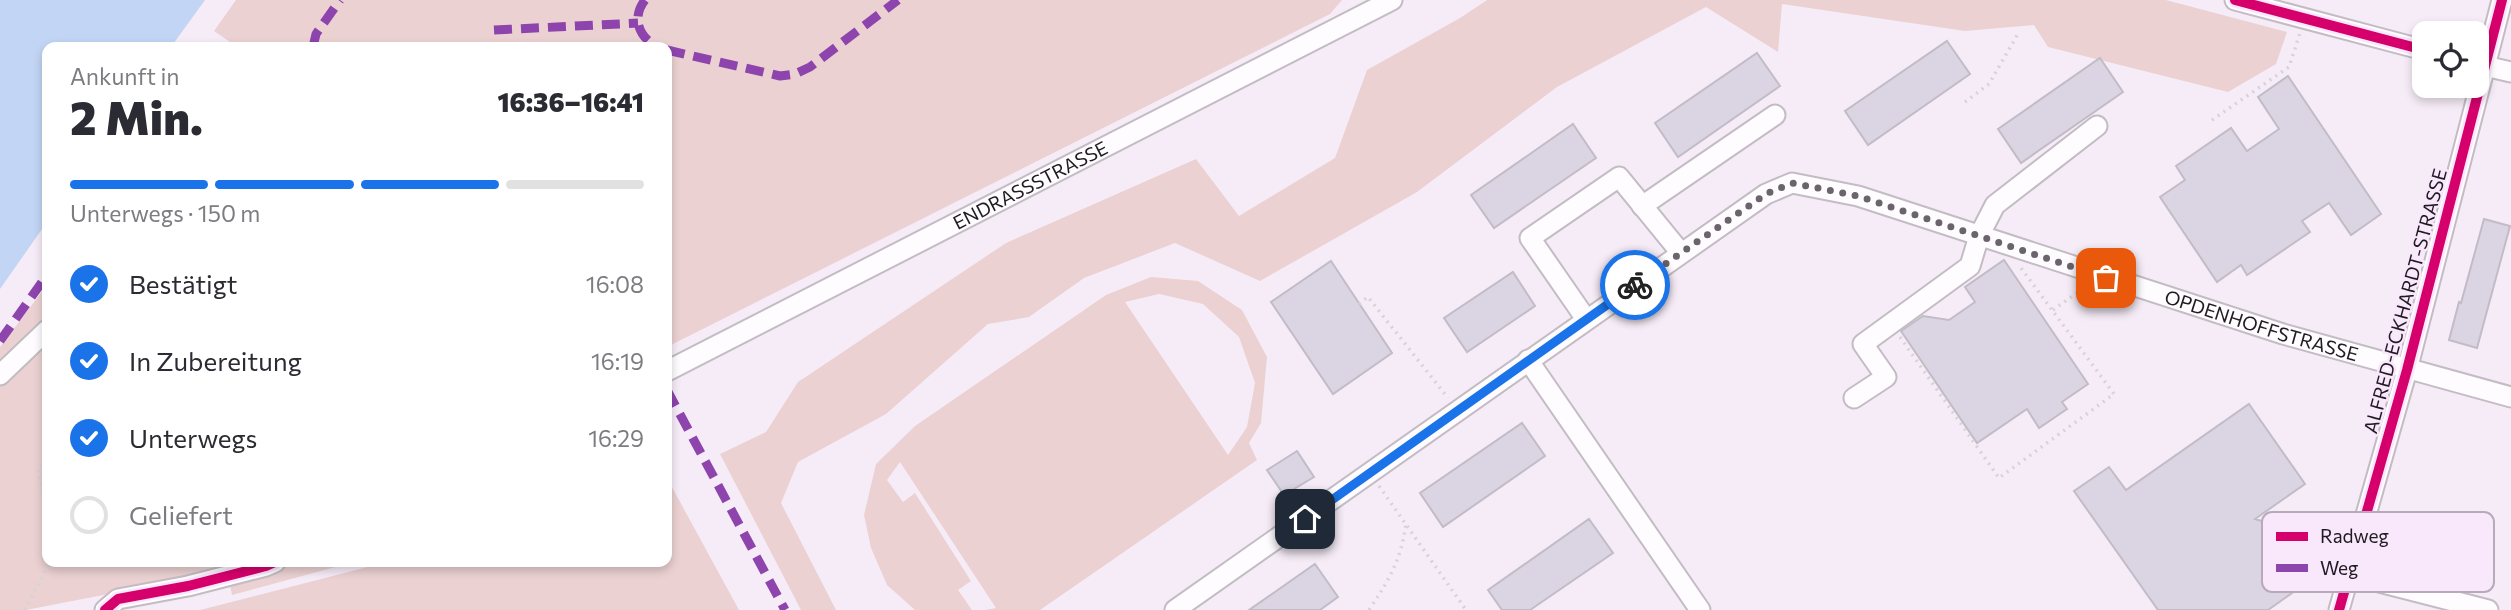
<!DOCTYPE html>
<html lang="de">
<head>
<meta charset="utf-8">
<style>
	body { margin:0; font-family:Commissioner,sans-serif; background:#f7f7f7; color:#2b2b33; height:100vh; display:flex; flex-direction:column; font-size:26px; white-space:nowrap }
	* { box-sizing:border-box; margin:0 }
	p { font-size:23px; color:#7c7c81 }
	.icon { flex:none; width:38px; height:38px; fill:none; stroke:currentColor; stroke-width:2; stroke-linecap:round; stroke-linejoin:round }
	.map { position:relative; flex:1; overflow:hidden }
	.panel { position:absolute; left:42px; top:42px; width:630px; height:525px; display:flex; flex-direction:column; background:#fff; border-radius:14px; box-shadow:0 4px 10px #0003 }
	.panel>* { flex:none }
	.controls { position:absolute; left:2412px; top:21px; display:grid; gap:14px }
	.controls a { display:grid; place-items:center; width:77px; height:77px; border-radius:14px; background:#fff; box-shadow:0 4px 10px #0003; font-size:35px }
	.pin { position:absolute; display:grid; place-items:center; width:60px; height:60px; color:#fff; margin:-30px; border-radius:14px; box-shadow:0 4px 10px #0006 }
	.courier { position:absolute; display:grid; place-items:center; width:70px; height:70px; margin:-35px; border:5px solid #1a73e8; border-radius:50%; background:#fff; color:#222; box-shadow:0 2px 9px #0007 }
	.headline em { font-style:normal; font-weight:800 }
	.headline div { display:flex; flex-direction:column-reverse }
	.headline { display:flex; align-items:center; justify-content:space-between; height:119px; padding:0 28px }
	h1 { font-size:46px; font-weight:800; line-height:52px }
	.bar { display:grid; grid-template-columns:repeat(4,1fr); gap:10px 7px; align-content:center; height:84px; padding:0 28px }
	.bar i { height:9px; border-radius:5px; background:#e1e1e2 }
	.bar .on { background:#1a73e8 }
	.bar p { grid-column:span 4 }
	ol { padding:0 28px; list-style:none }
	li { display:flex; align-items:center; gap:21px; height:77px }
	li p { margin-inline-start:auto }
	li .icon { padding:7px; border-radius:50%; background:#1a73e8; color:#fff; stroke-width:4 }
	li:last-child { color:#7c7c81 }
	li i { width:38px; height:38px; border:4px solid #e1e1e2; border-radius:50% }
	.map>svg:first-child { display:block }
	.green { fill:#ebd1d2; fill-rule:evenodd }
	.water { fill:#c2d5f4 }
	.building { fill:#dbd5e3; stroke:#c1bcc5; stroke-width:2 }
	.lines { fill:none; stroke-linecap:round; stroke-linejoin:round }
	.minor-casing { stroke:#c3bcc4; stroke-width:23 }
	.path { stroke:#d6d3d6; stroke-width:3.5; stroke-dasharray:2 5; stroke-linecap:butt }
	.minor { stroke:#fefcfe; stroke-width:19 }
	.quiet { stroke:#8e44ad; stroke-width:9; stroke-dasharray:18 9; stroke-linecap:butt }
	.cycleway-casing { stroke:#f9e8fb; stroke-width:15 }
	.cycleway { stroke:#d6006c; stroke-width:10 }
	.done { stroke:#6b646c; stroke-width:7; stroke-dasharray:0 12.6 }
	.route { stroke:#1a73e8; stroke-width:9 }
	.labels { text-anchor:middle; stroke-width:5; stroke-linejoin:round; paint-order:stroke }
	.street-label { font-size:19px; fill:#201a21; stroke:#f9e8fb }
	.key { fill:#f9e8fb; stroke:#b8aaba; stroke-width:2 }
	.key-label { font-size:19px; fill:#201a21 }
</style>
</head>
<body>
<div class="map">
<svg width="2511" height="610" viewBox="0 0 2511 610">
	<rect width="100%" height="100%" fill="#f6ecf7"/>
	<!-- green -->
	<path class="green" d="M236 0H1342L1330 14 667 347V47H237L214 31Z
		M1487 0H2166L2287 32 2276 64 2228 92 2048 47 2034 25 1965 31 1782 4 1778 52 1706 7 1557 87 1417 192 1260 281 1175 243 1084 278 1029 317 988 324 886 414 798 462 781 503 836 610H801L720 454 766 432 798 382 1006 243 1196 159 1239 216 1335 158 1367 70 1460 18Z
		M1151 277 1198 281 1242 310 1267 357 1261 423 1249 443 1257 460 1040 610H985L996 608 900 462 887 480 903 502 915 493 971 581 958 590 972 610H915L887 585 871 548 864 515 876 464 915 426 1106 295ZM1159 294 1203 304 1239 337 1255 383 1247 427 1228 455 1125 302Z
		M47 285V562H354L232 595 227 571 26 610H0V347Z
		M667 478 739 610H200L387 562H667Z"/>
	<!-- water -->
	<path class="water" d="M0 0H205L171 47H47V222L0 289Z"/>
	<!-- building -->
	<path class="building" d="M1947 41 1970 74 1868 145 1845 111Z
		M1757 53 1780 86 1678 157 1655 123Z
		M2100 58 2123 92 2021 163 1998 129Z
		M2288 76 2381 214 2351 235 2329 203 2302 221 2310 232 2247 275 2241 265 2217 282 2160 197 2185 180 2176 166 2231 128 2247 151 2279 129 2258 97Z
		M1573 124 1596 158 1494 228 1471 195Z
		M2484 219 2510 226 2477 348 2449 340 2459 302 2461 303Z
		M2004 260 2088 384 2062 402 2067 409 2039 428 2027 409 1977 443 1901 331 1923 316 1949 320 1975 302 1965 287Z
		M1331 261 1392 353 1333 394 1271 302Z
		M1513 272 1535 306 1467 352 1444 318Z
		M2249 404 2305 484 2255 519 2303 533 2315 552 2316 568 2302 586 2268 610H2158L2074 491 2109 467 2126 490Z
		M1522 423 1545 456 1443 527 1420 493Z
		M1297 451 1314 477 1284 495 1267 470Z
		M1589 519 1613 553 1530 610H1502L1488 590Z
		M1315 564 1338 597 1320 610H1249Z"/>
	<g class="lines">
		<defs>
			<g id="minor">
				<path d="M2235 0 2424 50"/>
				<path d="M2476 64 2511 72"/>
				<path d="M1642 206 1775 115"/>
				<path d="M1586 319 1530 238 1619 177 1681 253"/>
				<path d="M1528 360 1700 610"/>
				<path id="s1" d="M667 371 1392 0"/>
				<path d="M0 375 47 330"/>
				<path d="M1854 398 1886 377 1863 344 1970 266 1979 236 1995 205 2097 126"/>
				<path d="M2348 574 2488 610"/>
				<path d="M105 610 118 599 188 586 266 566 275 562"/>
				<path id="s2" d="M1175 610 1766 194 1792 183 1858 196 2283 334 2511 397"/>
				<path d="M2339 610 2407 370 2502 0"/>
			</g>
		</defs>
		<!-- minor casing -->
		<use href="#minor" class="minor-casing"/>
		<!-- path -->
		<path class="path" d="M1965 102 1989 84 2019 32
			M2212 120 2289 67 2300 33
			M1359 304 1368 297 1448 398
			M2053 310 2085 287
			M1900 337 1999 478 2114 394 2021 268
			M47 463 45 461 38 471 47 509
			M1379 486 1466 610
			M25 610 50 562
			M1369 610C1389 580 1401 560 1406 524"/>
		<!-- minor -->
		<use href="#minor" class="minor"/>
		<!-- quiet -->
		<path class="quiet" d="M645 0C631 18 639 38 658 47
			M494 30 638 23
			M313 47 316 34 340 0
			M667 50 780 76 795 74 810 67 898 0
			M0 341 47 275
			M667 390 785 610"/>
		<defs>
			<path id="cycleway" d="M2235 0 2424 50
				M105 610 118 599 188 586 266 566 275 562
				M2339 610 2407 370 2502 0"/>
		</defs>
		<!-- cycleway casing -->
		<use href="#cycleway" class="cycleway-casing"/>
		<!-- cycleway -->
		<use href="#cycleway" class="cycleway"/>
	</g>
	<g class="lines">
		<!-- done -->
		<path class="done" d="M1635 285 1766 194 1792 183 1858 196 2106 278"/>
		<!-- route -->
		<path class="route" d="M1305 519 1635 285"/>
	</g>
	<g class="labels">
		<!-- street labels -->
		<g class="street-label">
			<text dy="7" stroke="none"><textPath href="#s1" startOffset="408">ENDRASSSTRASSE</textPath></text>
			<text transform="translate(2405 301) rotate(-75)" y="7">ALFRED-ECKHARDT-STRASSE</text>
			<text dy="7" stroke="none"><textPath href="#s2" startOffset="1242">OPDENHOFFSTRASSE</textPath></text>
		</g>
	</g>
	<!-- legend -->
	<rect x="2262" y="512" width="232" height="80" rx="10" class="key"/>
	<rect x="2276" y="532" width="32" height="9" fill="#d6006c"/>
	<rect x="2276" y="564" width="32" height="8" fill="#8e44ad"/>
	<g class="key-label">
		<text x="2320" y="543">Radweg</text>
		<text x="2320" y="575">Weg</text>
	</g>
</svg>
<div class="controls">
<a><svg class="icon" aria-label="locate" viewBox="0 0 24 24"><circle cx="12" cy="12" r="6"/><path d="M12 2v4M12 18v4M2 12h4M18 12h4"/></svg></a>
</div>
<div class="pin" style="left:2106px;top:278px;background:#ea580c"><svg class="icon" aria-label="bag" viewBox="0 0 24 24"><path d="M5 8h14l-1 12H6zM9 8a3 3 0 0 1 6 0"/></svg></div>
<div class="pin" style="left:1305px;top:519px;background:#1f2937"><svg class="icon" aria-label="home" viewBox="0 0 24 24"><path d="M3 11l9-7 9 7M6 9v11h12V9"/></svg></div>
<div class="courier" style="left:1635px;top:285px"><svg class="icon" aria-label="bike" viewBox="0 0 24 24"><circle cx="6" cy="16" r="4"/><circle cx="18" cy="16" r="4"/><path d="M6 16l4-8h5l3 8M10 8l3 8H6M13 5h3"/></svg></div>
<section class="panel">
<div class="headline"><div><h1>2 Min.</h1><p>Ankunft in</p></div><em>16:36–16:41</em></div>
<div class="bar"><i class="on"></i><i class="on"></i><i class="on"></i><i></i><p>Unterwegs · 150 m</p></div>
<ol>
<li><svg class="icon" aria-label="check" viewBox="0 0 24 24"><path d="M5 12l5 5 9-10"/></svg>Bestätigt<p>16:08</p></li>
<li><svg class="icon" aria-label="check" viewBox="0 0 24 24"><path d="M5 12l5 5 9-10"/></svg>In Zubereitung<p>16:19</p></li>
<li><svg class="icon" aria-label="check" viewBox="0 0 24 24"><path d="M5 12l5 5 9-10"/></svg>Unterwegs<p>16:29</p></li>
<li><i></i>Geliefert</li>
</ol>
</section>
</div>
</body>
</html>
